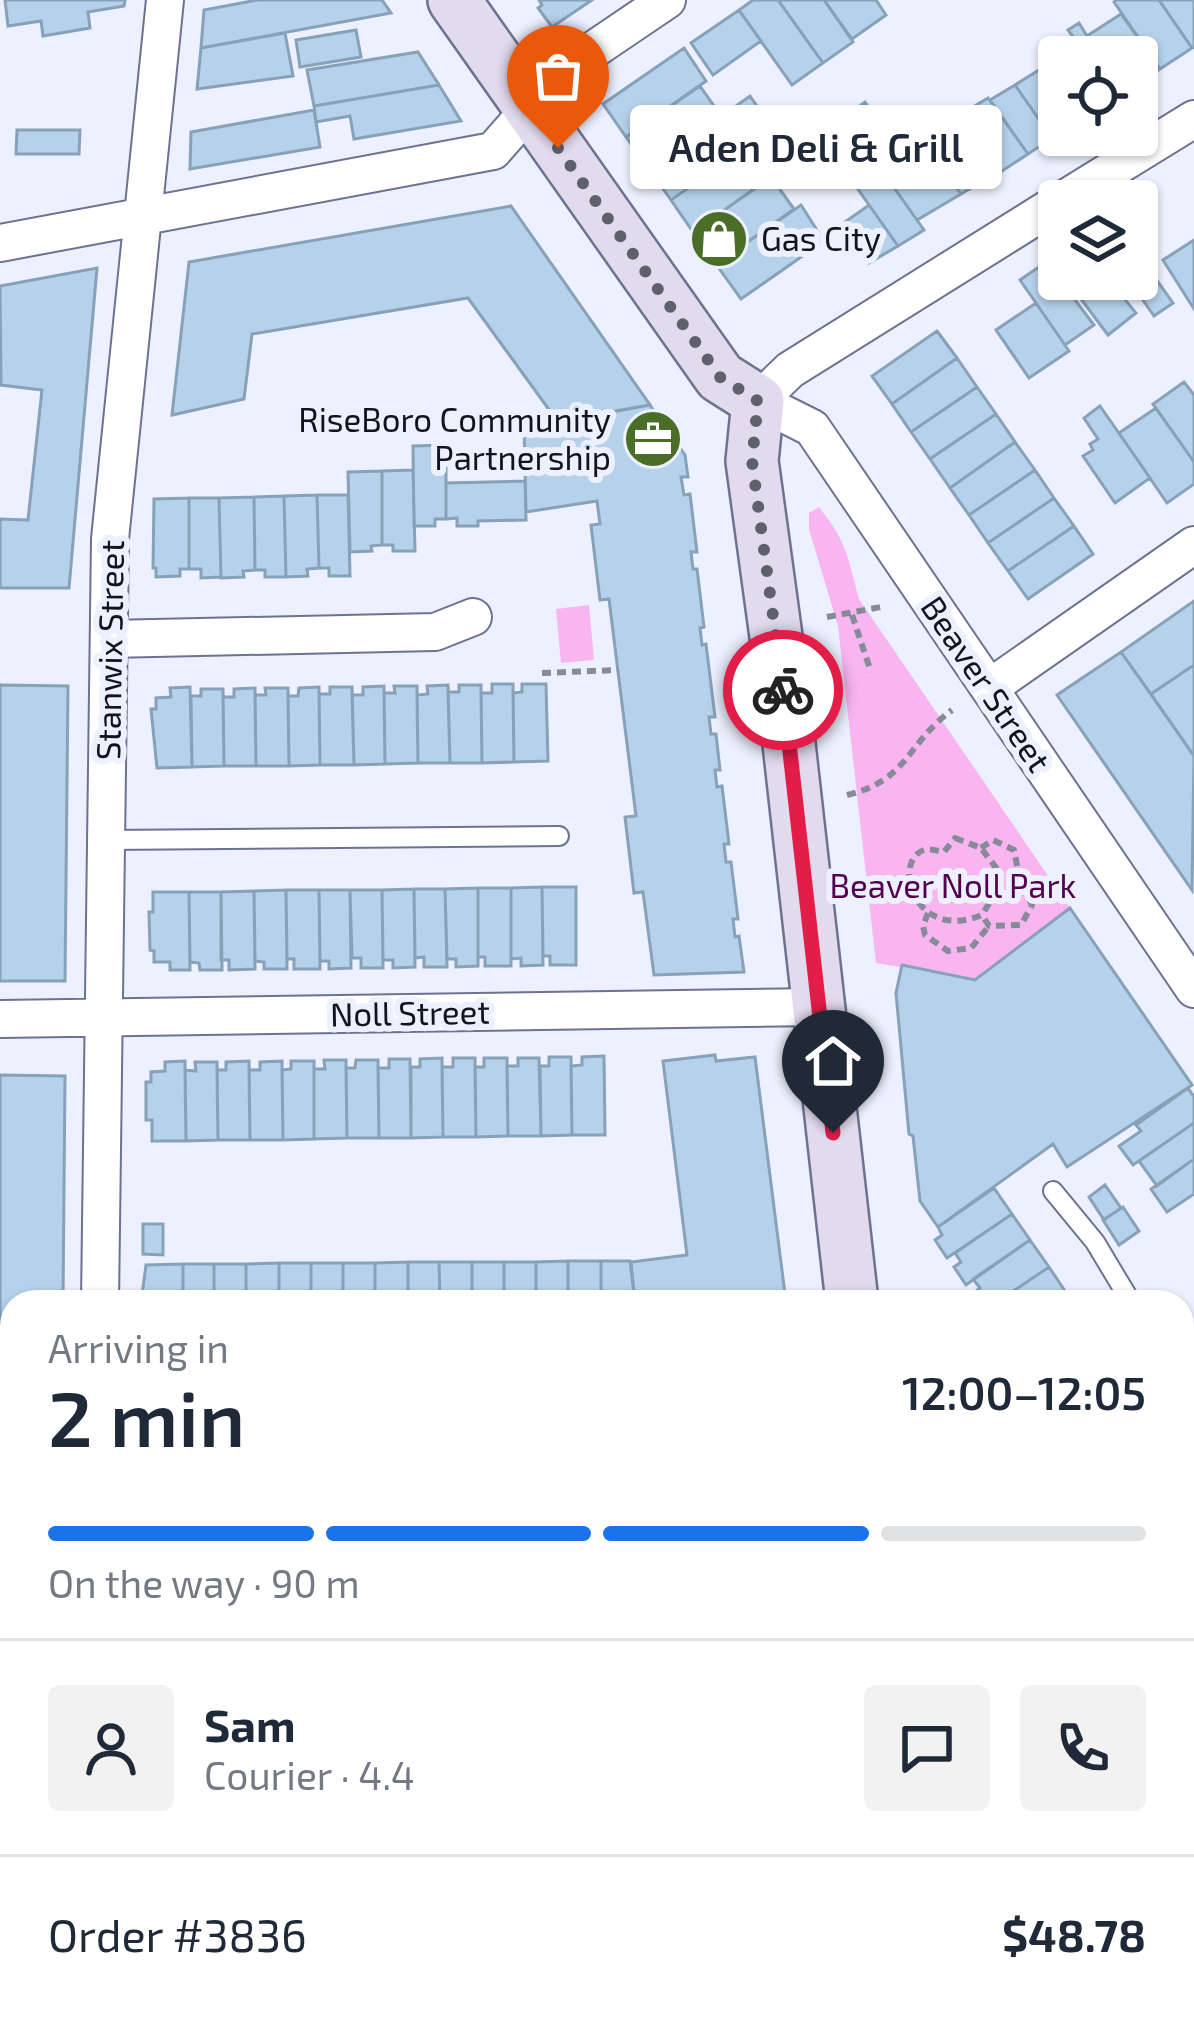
<!DOCTYPE html>
<html lang="en">
<head>
<meta charset="utf-8">
<style>
	body { margin:0; font-family:"Exo 2",sans-serif; background:#f2f2f3; color:#1f2937; height:100vh; display:flex; flex-direction:column; font-size:45px; white-space:nowrap }
	* { box-sizing:border-box; margin:0 }
	p { font-size:39px; color:#747a83 }
	.icon { flex:none; width:66px; height:66px; fill:none; stroke:currentColor; stroke-width:2; stroke-linecap:round; stroke-linejoin:round }
	.map { position:relative; flex:1; overflow:hidden }
	.drawer { position:absolute; left:0px; top:1290px; width:1194px; height:747px; display:flex; flex-direction:column; background:#fff; border-radius:36px 36px 0 0; box-shadow:0 3px 9px #0004 }
	.drawer>* { flex:none }
	.tools { position:absolute; left:1038px; top:36px; display:grid; gap:24px }
	.tools a { display:grid; place-items:center; width:120px; height:120px; border-radius:12px; background:#fff; box-shadow:0 3px 9px #0004; font-size:60px }
	.pin { position:absolute; display:grid; place-items:center; width:102px; height:102px; color:#fff; margin:-123px -51px; border-radius:50% 50% 50% 0; rotate:-45deg; box-shadow:0 0 12px #0007 }
	.pin .icon { rotate:45deg }
	.courier { position:absolute; display:grid; place-items:center; width:120px; height:120px; margin:-60px; border:9px solid #e11d48; border-radius:50%; background:#fff; color:#222; box-shadow:0 3px 15px #0007 }
	.bubble { position:absolute; height:84px; border-radius:12px; background:#fff; box-shadow:0 3px 9px #0004; font-size:39px; font-weight:600; line-height:84px; text-align:center }
	.overview em { font-style:normal; font-weight:600 }
	.overview div { display:flex; flex-direction:column-reverse }
	.overview { display:flex; align-items:center; justify-content:space-between; height:204px; padding:0 48px }
	h1 { font-size:78px; font-weight:600; line-height:90px }
	.bar { display:grid; grid-template-columns:repeat(4,1fr); gap:18px 12px; align-content:center; height:144px; padding:0 48px }
	.bar i { height:15px; border-radius:9px; background:#e0e1e3 }
	.bar .active { background:#1a73e8 }
	.bar p { grid-column:span 4 }
	.line { display:flex; align-items:center; gap:30px; padding:0 48px; border-top:3px solid #e0e1e3 }
	.line div { flex:1 }
	.round { display:grid; place-items:center; flex:none; width:126px; height:126px; border-radius:12px; background:#f2f2f3 }
	.map>svg:first-child { display:block }
	.green { fill:#f8b5f0 }
	.building { fill:#b6d2eb; stroke:#86a1b8; stroke-width:3 }
	.lines { fill:none; stroke-linecap:round; stroke-linejoin:round }
	.lane-casing { stroke:#6c7390; stroke-width:22 }
	.street-casing { stroke:#6c7390; stroke-width:40 }
	.secondary-casing { stroke:#6c7390; stroke-width:56 }
	.path { stroke:#878a97; stroke-width:6; stroke-dasharray:9 6; stroke-linecap:butt }
	.lane { stroke:#fff; stroke-width:18 }
	.street { stroke:#fff; stroke-width:36 }
	.secondary { stroke:#e2daed; stroke-width:51 }
	.done { stroke:#5e606c; stroke-width:12; stroke-dasharray:0 21.6 }
	.route { stroke:#e11d48; stroke-width:15 }
	.labels { text-anchor:middle; stroke-width:12; stroke-linejoin:round; paint-order:stroke }
	.poi-label { font-size:33px; fill:#11131e; stroke:#edf0fe; text-anchor:start }
	.street-label { font-size:33px; fill:#11131e; stroke:#edf0fe }
	.park-label { font-size:33px; fill:#540051; stroke:#edf0fe }
</style>
</head>
<body>
<div class="map">
<svg width="1194" height="2035" viewBox="0 0 1194 2035">
	<rect width="100%" height="100%" fill="#edf0fe"/>
	<!-- green -->
	<path class="green" d="M819 507C848 544 847 555 859 599L1070 908 975 980 876 963 838 626 809 529V513Z
		M589 605 594 660 561 663 556 609Z"/>
	<!-- building -->
	<path class="building" d="M5 0H125L124 6 88 12 90 28 43 36 41 21 8 26Z
		M257 0H382L391 13 201 48 204 10Z
		M539 0H592L552 27 538 8 542 5Z
		M753 0H778L823 63 792 85 739 10Z
		M778 0H824L853 42 823 63Z
		M824 0H876L886 15 852 39Z
		M1116 0H1159L1192 48 1160 69 1114 2Z
		M1159 0H1194V47L1192 48Z
		M739 10 761 41 713 75 691 43Z
		M1121 14 1160 69 1137 84V57H1102L1087 36Z
		M1079 23 1087 36 1102 57H1067L1065 54 1079 45 1068 30Z
		M356 30 361 57 300 67 296 40Z
		M285 33 293 76 197 89 201 48Z
		M684 48 706 81 626 137 603 104Z
		M418 52 439 85 314 106 307 70Z
		M1059 58V98L1039 70Z
		M1039 70 1059 98V133L1052 138 1015 85Z
		M439 85 461 121 354 139 350 116 316 122 314 106Z
		M1015 85 1052 138 1028 154 990 100Z
		M700 86 721 116 648 168 626 137Z
		M750 96 773 129 671 200 648 168Z
		M988 98 1028 154 999 173 958 116Z
		M865 102 882 126 875 131 890 151 878 160 846 116Z
		M314 110 320 147 190 169 191 132Z
		M947 113 991 176 961 194 917 132Z
		M17 130H80L79 154H16Z
		M922 139 961 194 917 220 878 165Z
		M743 149 766 181 693 232 671 200Z
		M875 161 924 230 898 246 850 178Z
		M771 177 794 209 716 264 693 232Z
		M801 205 824 241 741 299 716 264Z
		M869 205 898 246 869 263 842 224Z
		M511 206 650 405 558 422 468 298 252 334 244 399 172 415 189 262Z
		M1194 240V309L1163 260Z
		M1137 252 1173 303 1154 316 1131 283 1122 288 1115 279H1137Z
		M1052 258 1059 268V279L1094 325 1065 345 1020 280Z
		M97 268 69 588H0V519L28 520 42 390 1 385 0 286Z
		M1066 279H1108L1136 313 1108 335Z
		M1036 303 1069 351 1029 378 996 330Z
		M937 331 957 358 892 404 872 376Z
		M957 358 977 387 911 432 892 404Z
		M1184 382 1194 395V462L1153 404Z
		M977 387 996 414 930 459 911 432Z
		M650 405 685 455 688 477H681L684 495 690 494 697 552H691L693 569H697L704 627 700 628 702 645 706 644 715 717H709L711 734H716L720 770H715L717 787 722 786 729 844H724L726 862H731L738 919H733L735 937 739 936 744 972 654 975 643 892 634 893 625 817 636 816 609 599 600 600 591 525 600 524 597 501 526 512 524 427Z
		M1100 406 1150 478 1115 503 1083 456 1093 450 1090 444 1098 439 1084 418Z
		M1156 408 1194 462V484L1167 503 1119 433Z
		M996 414 1015 442 950 488 930 459Z
		M1015 442 1035 470 969 515 950 488Z
		M446 445V519H435V526H414L413 446Z
		M413 470 415 551H393V545H382V471Z
		M1035 470 1054 498 988 543 969 515Z
		M382 471V545L371 546 372 551 350 552 348 472Z
		M525 481 526 520 478 521V526H457V518L446 519V483Z
		M317 495 319 568 307 569 308 576 286 577 284 496Z
		M317 495H348L350 576H329V568H319Z
		M284 496 286 577H265V570H255L254 497Z
		M254 497 255 570 243 571 244 577 221 578 219 498Z
		M189 498V569H180V576L156 577V568H153L154 499Z
		M189 498H219L221 577 201 578V569H189Z
		M1054 498 1074 526 1008 571 988 543Z
		M1074 526 1093 554 1028 599 1008 571Z
		M1194 601V665L1151 694 1121 652Z
		M1121 652 1194 756 1192 890 1057 695Z
		M1194 665V756L1151 694Z
		M492 684H513L514 762 482 763 481 693H492Z
		M522 684H546L548 761 514 762 513 693 522 692Z
		M0 685 68 686 65 981H0Z
		M448 685 450 763H418L417 695 428 694 427 686Z
		M459 685H481L482 763H450L448 692H459Z
		M384 686 385 764 354 765 352 695H363V687Z
		M394 686H417L418 763 385 764 384 693H395Z
		M190 687 192 767 157 768 151 709H156V698L171 697 170 688Z
		M319 687 320 765 289 766 288 696H298L299 688Z
		M330 687H352L354 765H320L319 694H330Z
		M255 688 256 766H224L223 697H234V689Z
		M265 688H288L289 766H256L255 695H266Z
		M201 689H223L224 766 192 767 191 696H201Z
		M542 887H576V965H550V956H543Z
		M542 887 543 965 521 966V958L511 959V888Z
		M478 888H511V966H485V957H478Z
		M478 888V966L456 967V959H447L445 889Z
		M414 889H445L447 967H424V957L415 958Z
		M414 889 415 967 393 968V960H383L382 890Z
		M286 890H319L320 969H294V959H287Z
		M286 890 287 969H264V962L255 961 254 891Z
		M319 890H350L351 968 329 969V961H320Z
		M350 890H382L383 968H361V958H352Z
		M254 891 255 969 229 970V960H221V892Z
		M153 892H189L190 970H170V962H154V951L150 950 149 912H153Z
		M189 892H221L222 970H200L199 963 190 962Z
		M1070 908 1192 1085 1067 1167 1053 1144 938 1227 920 1201 913 1136 909 1134 896 993 902 965 975 980Z
		M715 1055 716 1061 755 1057 786 1302H635L631 1262 687 1255 663 1061Z
		M604 1056 605 1135H572L571 1066 582 1065V1057Z
		M549 1057H571L572 1135 541 1136 540 1066H549Z
		M442 1058 443 1137 411 1138V1067H420V1059Z
		M453 1058H475L476 1137H443L442 1067H453Z
		M484 1058H507L508 1136 476 1137 475 1067H484Z
		M518 1058H539L541 1136H508L507 1066H518Z
		M389 1059H410L411 1138H379L378 1068H389Z
		M324 1060H346L347 1138 314 1139V1069H325Z
		M356 1060H378L379 1138H347L346 1068H355Z
		M185 1061 186 1141H152V1120H146V1082H151V1072L165 1071V1062Z
		M249 1061 250 1140H218L217 1070H226V1062Z
		M282 1061 283 1140H250L249 1070H260V1062Z
		M291 1061H314V1139L283 1140 282 1070 291 1069Z
		M195 1062H217L218 1140 186 1141 185 1070 196 1071Z
		M0 1075 65 1076 63 1302H12V1812H0Z
		M1188 1088 1194 1097V1123L1133 1165 1119 1146 1141 1131 1136 1125Z
		M1194 1123V1159L1157 1186 1139 1161Z
		M1194 1159V1194L1167 1212 1151 1189Z
		M1105 1185 1121 1208 1104 1220 1089 1197Z
		M994 1188 1012 1214 947 1258 935 1240 942 1235 938 1227Z
		M1123 1207 1139 1231 1119 1245 1103 1220Z
		M1012 1214 1030 1240 966 1285 954 1267 961 1262 955 1253Z
		M143 1224H163V1255L143 1254Z
		M1030 1240 1049 1267 997 1302H978L972 1294 980 1288 973 1279Z
		M568 1261H601V1302H568Z
		M568 1261V1302H536V1262Z
		M601 1261H630L635 1302H601Z
		M408 1262H439L440 1302H408Z
		M408 1262V1302H375V1263Z
		M439 1262H472V1302H440Z
		M472 1262H504V1302H472Z
		M504 1262H536V1302H504Z
		M279 1263H311V1302H279Z
		M279 1263V1302H246V1264Z
		M311 1263H343V1302H311Z
		M343 1263H375V1302H343Z
		M183 1264H214V1302H183Z
		M183 1264V1302H141L146 1265Z
		M214 1264H246V1302H214Z
		M1049 1267 1067 1294 1055 1302H997Z
		M1194 1453V1617L1182 1599V1461Z
		M1182 1782 1194 1799V1893L1182 1901Z
		M1182 1969 1191 1973 1190 2035H1127V2025H1182Z
		M131 2025H283V2035H131Z
		M288 2025H327V2035H288Z
		M327 2025H372V2035H327Z
		M416 2025H454L459 2031H471L473 2025H508V2035H518H406H416Z
		M523 2025H560V2035H523Z
		M560 2025H600V2035H560Z
		M600 2025H637V2035H600Z
		M637 2025H679V2035H637Z
		M708 2025H780V2035H708Z"/>
	<g class="lines">
		<defs>
			<path id="lane" d="M107 840 559 836
				M1053 1191 1095 1242 1131 1302"/>
			<path id="street" d="M1061 201 1194 119
				M1059 202 790 370 758 401 812 428 1194 989
				M0 243 493 151 565 69 667 0
				M109 639 435 632 473 617
				M989 688 1194 545
				M0 1019 819 1007
				M100 1302 110 539 165 0
				M1182 1698 1194 1716
				M94 2035V2025"/>
			<path id="secondary" d="M454 0 720 377 758 401 752 461 781 673 852 1302
				M843 2035V2025"/>
		</defs>
		<!-- lane casing -->
		<use href="#lane" class="lane-casing"/>
		<!-- street casing -->
		<use href="#street" class="street-casing"/>
		<!-- secondary casing -->
		<use href="#secondary" class="secondary-casing"/>
		<!-- path -->
		<path class="path" d="M852 615 871 672
			M827 617 881 607
			M542 673 618 670
			M847 795C909 780 905 745 952 710
			M955 838 981 848 997 869 993 897 982 915C913 943 892 860 924 850 930 848 937 851 944 852Z
			M981 848 993 840 1014 850 1020 881 1032 905 1021 925 989 926 982 915
			M928 913 923 926 925 935 948 951 971 948 989 926
			M1182 1405 1187 1407 1194 1403"/>
		<!-- lane -->
		<use href="#lane" class="lane"/>
		<!-- street -->
		<use href="#street" class="street"/>
		<!-- secondary -->
		<use href="#secondary" class="secondary"/>
	</g>
	<g class="lines">
		<!-- done -->
		<path class="done" d="M558 148 720 377 758 401 752 461 783 690"/>
		<!-- route -->
		<path class="route" d="M783 690 833 1133"/>
	</g>
	<!-- icons -->
	<defs>
		<symbol id="shop-disc" viewBox="-11 -11 22 22"><circle r="9.5" fill="#4a6e27" stroke="#edf0fe"/><path d="M-5-2.5h2.3a2.7 3.5 0 0 1 5.4 0H5L5.5 6h-11ZM-1.5-2.5h3a1.5 2.3 0 0 0-3 0Z" fill="#fff"/></symbol>
		<symbol id="office-disc" viewBox="-11 -11 22 22"><circle r="9.5" fill="#4a6e27" stroke="#edf0fe"/><path d="M-6-3h4V-5.5h4V-3h4V5H-6ZM-1-4.5V-3h2v-1.5ZM-6 0V1H6V0Z" fill="#fff"/></symbol>
	</defs>
	<g fill-rule="evenodd">
		<use href="#shop-disc" x="686" y="206" width="66" height="66"/>
		<use href="#office-disc" x="620" y="406" width="66" height="66"/>
	</g>
	<g class="labels">
		<!-- poi labels -->
		<g class="poi-label">
			<text x="761" y="251">Gas City</text>
			<text x="611" y="432" text-anchor="end">RiseBoro Community<tspan x="611" dy="38">Partnership</tspan></text>
		</g>
		<!-- street labels -->
		<g class="street-label">
			<text transform="translate(110 650) rotate(-89)" y="12">Stanwix Street</text>
			<text transform="translate(986 684) rotate(56)" y="12">Beaver Street</text>
			<text transform="translate(410 1013) rotate(-1)" y="12">Noll Street</text>
		</g>
		<!-- park labels -->
		<g class="park-label">
			<text x="953" y="898">Beaver Noll Park</text>
		</g>
	</g>
</svg>
<div class="tools">
<a><svg class="icon" aria-label="locate" viewBox="0 0 24 24"><circle cx="12" cy="12" r="6"/><path d="M12 2v4M12 18v4M2 12h4M18 12h4"/></svg></a>
<a><svg class="icon" aria-label="layers" viewBox="0 0 24 24"><path d="M12 4l9 5-9 5-9-5zM3 14l9 5 9-5"/></svg></a>
</div>
<div class="pin" style="left:558px;top:148px;background:#ea580c"><svg class="icon" aria-label="bag" viewBox="0 0 24 24"><path d="M5 8h14l-1 12H6zM9 8a3 3 0 0 1 6 0"/></svg></div>
<div class="pin" style="left:833px;top:1133px;background:#1f2937"><svg class="icon" aria-label="home" viewBox="0 0 24 24"><path d="M3 11l9-7 9 7M6 9v11h12V9"/></svg></div>
<div class="courier" style="left:783px;top:690px"><svg class="icon" aria-label="bike" viewBox="0 0 24 24"><circle cx="6" cy="16" r="4"/><circle cx="18" cy="16" r="4"/><path d="M6 16l4-8h5l3 8M10 8l3 8H6M13 5h3"/></svg></div>
<div class="bubble" style="left:630px;top:105px;width:372px">Aden Deli &amp; Grill</div>
<section class="drawer">
<div class="overview"><div><h1>2 min</h1><p>Arriving in</p></div><em>12:00–12:05</em></div>
<div class="bar"><i class="active"></i><i class="active"></i><i class="active"></i><i></i><p>On the way · 90 m</p></div>
<div class="line" style="height:216px"><a class="round"><svg class="icon" aria-label="person" viewBox="0 0 24 24"><circle cx="12" cy="8" r="4"/><path d="M4 21q1-7 8-7t8 7"/></svg></a><div><b>Sam</b><p>Courier · 4.4</p></div><a class="round"><svg class="icon" aria-label="chat" viewBox="0 0 24 24"><path d="M4 5h16v11H9l-5 4z"/></svg></a><a class="round"><svg class="icon" aria-label="phone" viewBox="0 0 24 24"><path d="M5 4h4l2 5-3 2q2 4 5 5l2-3 5 2v4C11 20 4 13 5 4z"/></svg></a></div>
<div class="line" style="height:156px"><div>Order #3836</div><b>$48.78</b></div>
</section>
</div>
</body>
</html>
